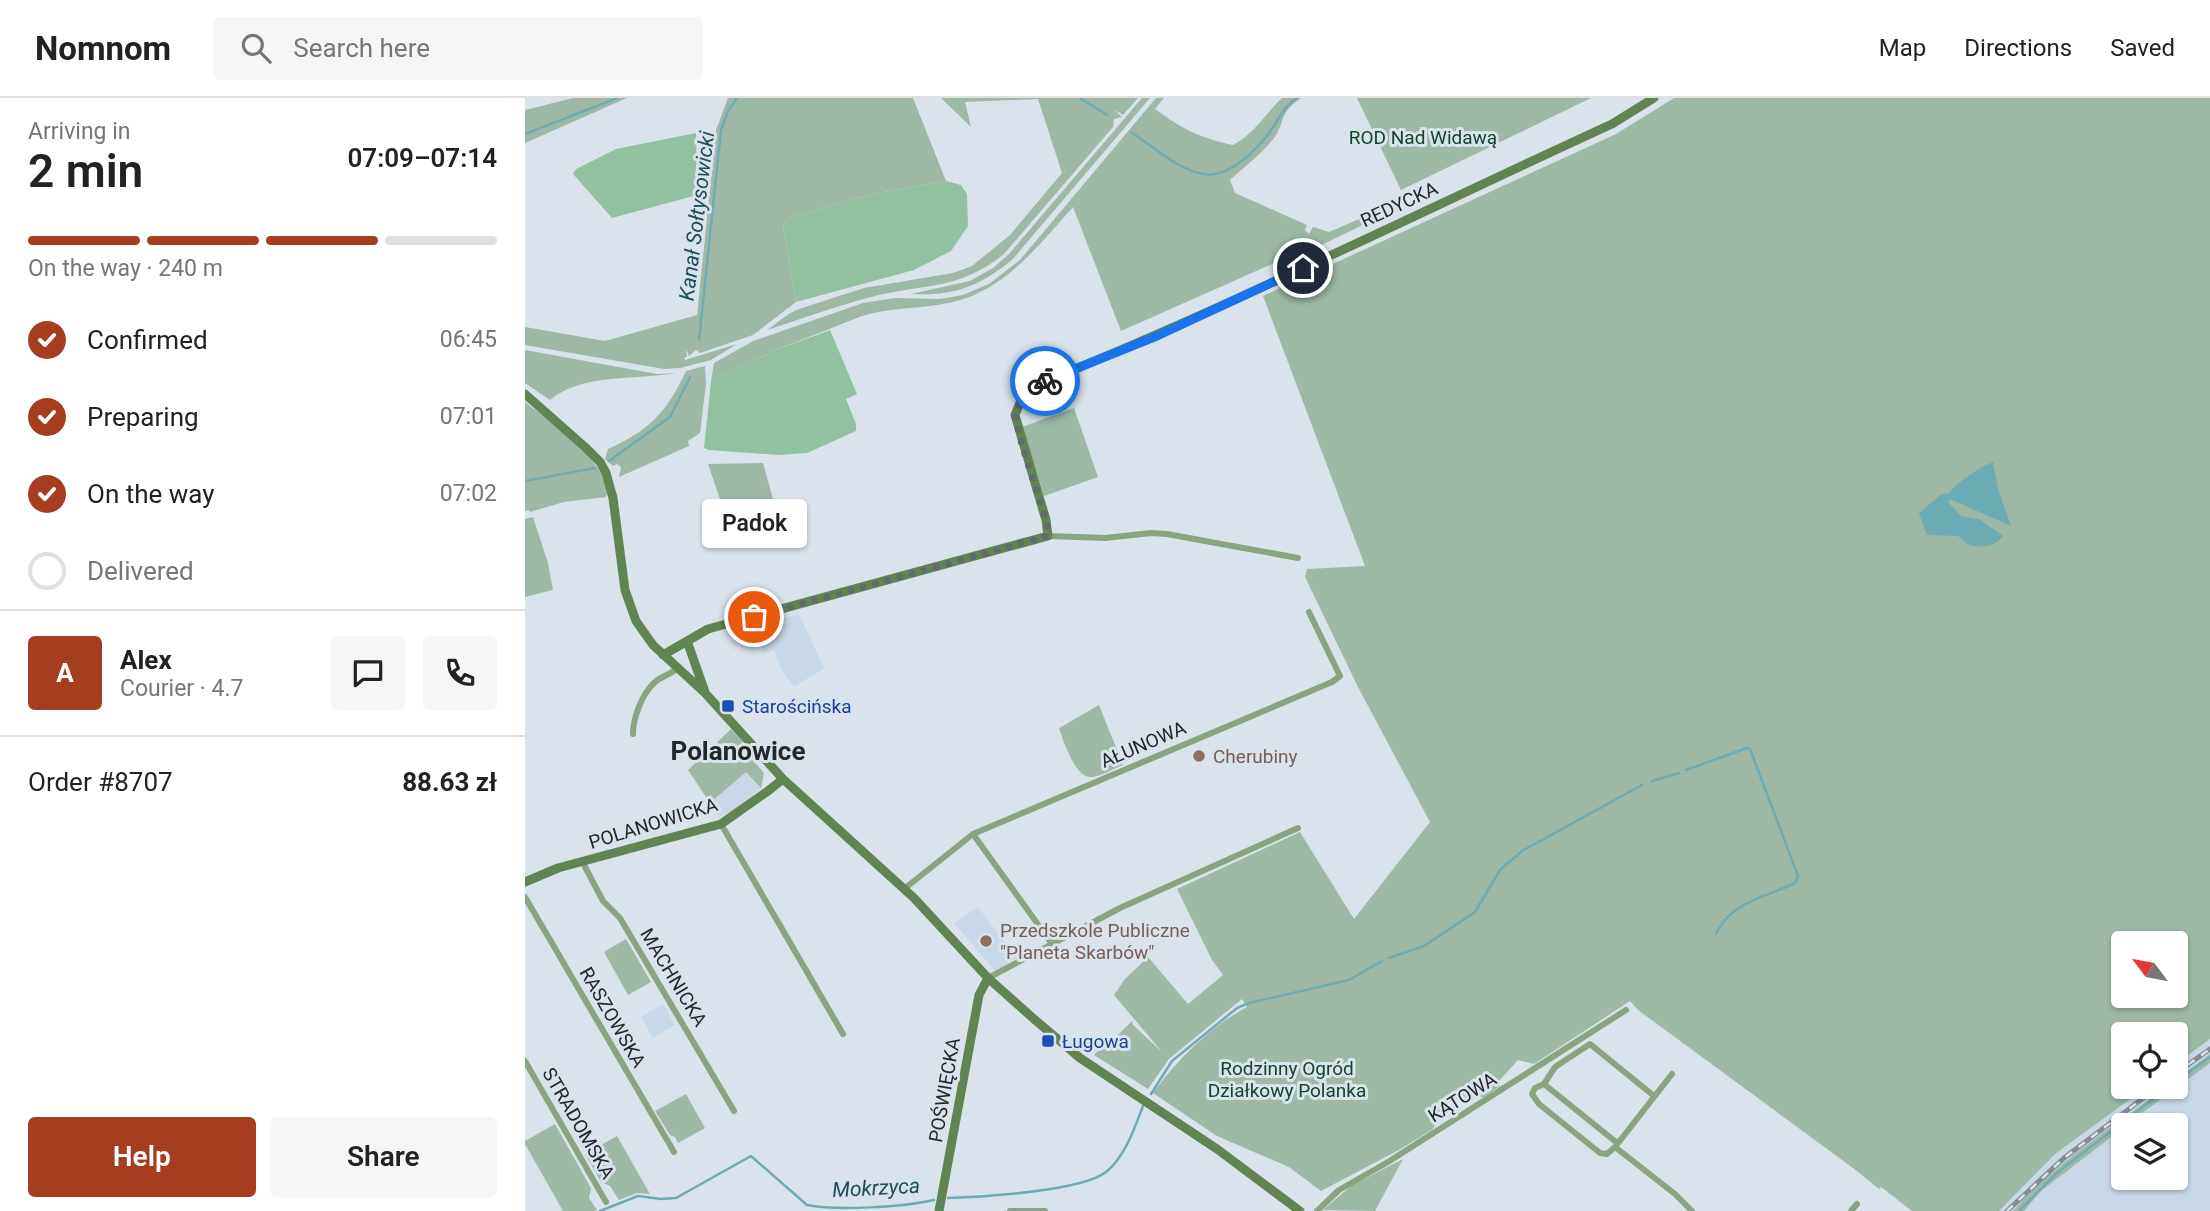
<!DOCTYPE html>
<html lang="en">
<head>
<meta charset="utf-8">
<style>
	body { margin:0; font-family:Roboto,sans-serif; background:#f6f6f6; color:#222; height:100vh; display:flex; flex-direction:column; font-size:26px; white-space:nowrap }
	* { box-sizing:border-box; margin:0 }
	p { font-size:23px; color:#767676 }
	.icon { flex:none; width:38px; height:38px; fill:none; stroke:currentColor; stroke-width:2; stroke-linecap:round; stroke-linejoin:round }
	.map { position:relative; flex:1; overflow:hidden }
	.drawer { display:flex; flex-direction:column; background:#fff; width:525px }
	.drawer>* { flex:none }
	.needle { width:46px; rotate:302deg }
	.controls { position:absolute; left:1586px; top:833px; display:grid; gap:14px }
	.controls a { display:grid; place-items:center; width:77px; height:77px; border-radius:7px; background:#fff; box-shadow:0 2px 5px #0004; font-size:35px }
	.pin { position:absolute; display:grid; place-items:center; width:60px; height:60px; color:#fff; margin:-30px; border:4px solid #fff; border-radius:50%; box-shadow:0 2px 7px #0007 }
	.courier { position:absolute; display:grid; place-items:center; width:70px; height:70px; margin:-35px; border:5px solid #1a73e8; border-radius:50%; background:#fff; color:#222; box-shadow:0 2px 9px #0007 }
	.bubble { position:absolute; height:49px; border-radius:7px; background:#fff; box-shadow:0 2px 5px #0004; font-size:23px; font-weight:600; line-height:49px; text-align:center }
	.head em { font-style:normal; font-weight:600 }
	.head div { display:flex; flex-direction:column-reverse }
	.head { display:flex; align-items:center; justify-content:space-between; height:119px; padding:0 28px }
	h1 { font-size:46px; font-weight:600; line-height:52px }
	.bar { display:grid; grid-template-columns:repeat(4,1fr); gap:10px 7px; align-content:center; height:84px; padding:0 28px }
	.bar i { height:9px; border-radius:5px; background:#e0e0e0 }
	.bar .on { background:#a53d21 }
	.bar p { grid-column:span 4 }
	.line { display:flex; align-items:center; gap:18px; padding:0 28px; border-top:2px solid #e0e0e0 }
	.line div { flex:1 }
	.round { display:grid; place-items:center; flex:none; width:74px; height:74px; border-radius:7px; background:#f6f6f6 }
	ol { padding:0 28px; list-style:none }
	li { display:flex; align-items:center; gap:21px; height:77px }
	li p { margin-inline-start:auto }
	li .icon { padding:7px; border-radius:50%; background:#a53d21; color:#fff; stroke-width:4 }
	li:last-child { color:#767676 }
	li i { width:38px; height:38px; border:4px solid #e0e0e0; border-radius:50% }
	.button { display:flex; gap:14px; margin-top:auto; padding:14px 28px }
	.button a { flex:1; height:80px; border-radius:7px; background:#a53d21; color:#fff; font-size:28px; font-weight:600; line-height:80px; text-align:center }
	.button a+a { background:#f6f6f6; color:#222 }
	header { display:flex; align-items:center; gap:42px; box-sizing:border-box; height:98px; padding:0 35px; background:#fff; border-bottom:2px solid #e0e0e0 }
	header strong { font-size:33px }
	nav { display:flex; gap:38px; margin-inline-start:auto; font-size:24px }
	.search { width:490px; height:63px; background:#f6f6f6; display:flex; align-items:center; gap:18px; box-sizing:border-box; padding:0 24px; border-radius:7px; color:#767676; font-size:26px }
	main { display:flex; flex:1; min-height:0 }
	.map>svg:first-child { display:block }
	.built { fill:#c9d8e6 }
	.green { fill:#9db9a6; fill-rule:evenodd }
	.forest { fill:#92c1a2 }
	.water { fill:#6dacb5 }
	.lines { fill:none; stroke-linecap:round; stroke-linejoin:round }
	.stream { stroke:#6dacb5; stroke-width:2.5 }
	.street { stroke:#8aa481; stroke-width:6 }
	.secondary { stroke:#608552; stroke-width:9 }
	.rail-casing { stroke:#848b91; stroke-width:5 }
	.rail { stroke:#dae3ec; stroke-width:2.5; stroke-dasharray:8; stroke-linecap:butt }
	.done { stroke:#64696e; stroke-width:7; stroke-dasharray:0 12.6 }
	.route { stroke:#1a73e8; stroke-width:9 }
	.transit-dot { fill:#1a4fb4; stroke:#dae3ec; stroke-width:2.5 }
	.education-dot { fill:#8d6e63; stroke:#dae3ec; stroke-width:2.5 }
	.labels { text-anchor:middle; stroke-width:6; stroke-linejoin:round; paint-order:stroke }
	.park-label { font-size:19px; fill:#0e4729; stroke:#dae3ec }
	.street-label { font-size:19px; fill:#24272a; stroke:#dae3ec }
	.transit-label { font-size:19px; fill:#164399; stroke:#dae3ec; text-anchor:start }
	.education-label { font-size:19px; fill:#785e54; stroke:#dae3ec; text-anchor:start }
	.water-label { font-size:21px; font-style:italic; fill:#195057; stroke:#dae3ec }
	.district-label { font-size:26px; font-weight:bold; fill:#24272a; stroke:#dae3ec }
</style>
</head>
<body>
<header>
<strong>Nomnom</strong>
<div class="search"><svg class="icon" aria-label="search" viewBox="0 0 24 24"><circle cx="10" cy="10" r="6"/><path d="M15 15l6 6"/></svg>Search here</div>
<nav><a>Map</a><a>Directions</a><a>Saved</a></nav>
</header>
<main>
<section class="drawer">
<div class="head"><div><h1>2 min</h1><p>Arriving in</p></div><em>07:09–07:14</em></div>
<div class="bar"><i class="on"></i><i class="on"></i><i class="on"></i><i></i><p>On the way · 240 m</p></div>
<ol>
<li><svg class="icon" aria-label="check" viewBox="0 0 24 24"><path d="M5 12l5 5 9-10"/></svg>Confirmed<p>06:45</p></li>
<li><svg class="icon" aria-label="check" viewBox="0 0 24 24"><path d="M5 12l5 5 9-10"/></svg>Preparing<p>07:01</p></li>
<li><svg class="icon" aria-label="check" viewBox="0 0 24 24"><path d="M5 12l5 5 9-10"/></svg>On the way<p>07:02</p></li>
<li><i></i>Delivered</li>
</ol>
<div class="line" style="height:126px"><b class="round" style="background:#a53d21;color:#fff">A</b><div><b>Alex</b><p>Courier · 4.7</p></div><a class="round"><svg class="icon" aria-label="chat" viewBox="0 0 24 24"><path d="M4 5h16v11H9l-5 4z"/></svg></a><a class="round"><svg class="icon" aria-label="phone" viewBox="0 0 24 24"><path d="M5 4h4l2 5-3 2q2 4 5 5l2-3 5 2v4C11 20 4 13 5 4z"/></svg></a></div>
<div class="line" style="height:91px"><div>Order #8707</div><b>88.63 zł</b></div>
<div class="button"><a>Help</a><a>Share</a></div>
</section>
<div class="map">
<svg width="1685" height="1113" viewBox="0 0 1685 1113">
	<rect width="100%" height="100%" fill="#dae3ec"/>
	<!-- built -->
	<path class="built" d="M274 516 299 570 269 589 255 569 249 552 239 555 231 528Z
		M221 674 236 690 210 711 194 719 185 705Z
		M453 809 492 860 470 873 429 825Z
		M138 906 150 927 128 940 116 919Z
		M1685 941V956L1650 982V967Z
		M1685 965V1113H1499L1516 1093 1598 1030V1080H1650V1027H1601Z
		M1622 989H1641L1564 1045 1520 1081 1488 1113H1474L1530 1056Z"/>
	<!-- green -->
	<path class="green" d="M48 0H102L0 45V12Z
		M203 0H388L421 83 347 96 267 119 258 127 271 204 228 237 175 255 171 252 164 258 161 251 162 259 159 260 160 262 212 246 186 262 155 270 139 271 0 247V229L80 243 172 217 191 32Z
		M416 0H613L598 17 589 11 597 19 589 21 588 29 479 156C433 193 400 185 346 199 311 208 277 221 242 232L265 215 274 211 339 190 428 175 447 168 485 137 537 75 513 1 440 4 446 29Z
		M617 0H625L487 162C453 189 430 198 386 196L445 183 468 170 484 156Z
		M631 0H639L630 11C657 31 675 40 708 47 730 35 740 16 757 0H776C753 16 761 23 749 40 737 56 719 69 705 82L710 95 782 127 780 132 784 136 788 129 804 134 853 113 852 120 778 156 779 154 773 152 772 155 596 233 548 109C514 147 480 192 428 204 398 211 366 209 337 218L251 252 186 283 189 265 228 243 338 205 370 200 415 201 438 197 464 186 495 162Z
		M832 0H1066L876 92Z
		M1149 0H1685V941L1650 967V936H1598V989H1622L1530 1056 1474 1113H1387L1356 1089 1354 1091 1328 1070 1113 912 1105 903 1009 966 993 962 973 984 975 988 959 999 926 1002 918 1009 908 1031 874 1052 796 1093 764 1069 692 1038 628 995C651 963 687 927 722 909L717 901 644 961 623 991 569 957 587 938 590 940 607 923 608 927 637 954 589 897 600 881 623 859 663 906 698 877 687 862 652 791 775 734 829 821 905 724 833 589 780 479 782 471 840 468 738 198 1091 36ZM1598 845H1650V898H1598Z
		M0 252 132 276 151 275C114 282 56 275 25 302L0 285Z
		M180 268 181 286 175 335 163 343 164 348 94 379 96 369 92 366 88 368 80 361 83 351C125 332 142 314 161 273Z
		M0 304C22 321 89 368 81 399L39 404 5 414 4 412 0 413Z
		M549 310 573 379 519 398 497 329Z
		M238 365 250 408 202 422 183 366Z
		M8 419 23 465 28 492 0 499V421Z
		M574 607 598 667C589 670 576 679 566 679 550 680 538 642 534 630Z
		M206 631 218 644 214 647 239 675 236 690 221 674 185 705 163 672Z
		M101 841 126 884 103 897 79 854Z
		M1685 956V965L1601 1027H1598V1030L1516 1093 1499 1113H1488C1532 1064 1588 1028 1641 989H1650V982Z
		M161 996 180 1030 153 1045 150 1039 145 1037 130 1013Z
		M30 1026 66 1090 64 1100 72 1112 69 1113H38L0 1046V1043Z
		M92 1038 125 1096 112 1095 94 1102 85 1088 76 1084 60 1056Z
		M878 1061 850 1113 798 1112 826 1088Z"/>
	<!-- forest -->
	<path class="forest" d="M171 35 172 97 87 120 48 76 51 71 91 51Z
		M421 83 436 87 442 96 443 128 426 153 389 172 271 204 258 127 267 119 347 96Z
		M305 232 332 296 321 301 331 326V333L282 355 253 357 184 352 179 350 186 283 251 252Z"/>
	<!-- water -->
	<path class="water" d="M1468 364 1473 391 1486 428 1425 401 1423 404 1436 418 1454 421 1478 438C1472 448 1452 452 1441 445 1438 443 1436 440 1433 438L1402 437 1394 415 1417 396 1424 395C1437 380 1451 372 1468 364Z"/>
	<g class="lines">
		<!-- stream -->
		<path class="stream" d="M555 0 582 17
			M607 35C628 48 653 72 678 76 703 80 728 55 742 38 753 24 757 9 772 0
			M0 36 92 0
			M174 242 196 32 203 13 212 0
			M84 363 145 319 165 279
			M0 383 70 370
			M1161 672 1222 650 1225 651 1273 778 1270 785C1241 799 1205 804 1191 836
			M1127 683 1154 675
			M864 860 899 848 950 814 975 772 997 753 1117 687
			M1650 984 1685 959
			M626 996 647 963 712 910 724 905 824 882 857 863
			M423 1100C457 1099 557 1093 581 1074 600 1059 610 1029 618 1008
			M75 1113 113 1098 136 1101 151 1100 226 1058 282 1107C312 1113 378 1109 409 1102
			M1494 1113 1533 1074 1644 989"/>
		<!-- street -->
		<path class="street" d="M523 438 580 440 626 435 642 436 773 460
			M108 636C108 620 117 596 129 585 136 578 145 577 153 570
			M196 726 318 936
			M448 736 527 846
			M58 765 78 803 95 820 209 1013
			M379 791 448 736 807 584 815 578 784 514
			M0 799 149 1054
			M463 880 595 810 773 730
			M0 963 81 1104
			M1147 976 1090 1049 1150 1096 1167 1113
			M1019 986 1091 1044
			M1090 1049 1082 1056 1075 1055 1014 1006 1007 996 1010 990 1019 986 1030 969 1065 946 1129 998
			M485 1113H520
			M792 1113 814 1092 863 1064 1101 912
			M1326 1113 1332 1106"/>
		<!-- secondary -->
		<path class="secondary" d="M0 296 60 349 75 364 81 375 88 400 100 492 111 523 128 547 180 595 258 681 389 800 463 880 509 921 555 960 692 1051 775 1113
			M162 543 180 594
			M138 557 183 531 523 438 521 422 490 317 499 295 509 288C705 209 895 114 1087 26L1129 0
			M0 784 33 770 196 726 243 693 258 681
			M414 1113 454 897 463 880"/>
		<defs>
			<path id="rail" d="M1650 976 1685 951
				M1482 1113 1539 1060 1633 989"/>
		</defs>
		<!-- rail casing -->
		<use href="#rail" class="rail-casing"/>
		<!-- rail -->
		<use href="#rail" class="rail"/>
	</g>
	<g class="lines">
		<!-- done -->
		<path class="done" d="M229 519 523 438 521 422 497 347 490 317 499 295 520 283"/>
		<!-- route -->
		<path class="route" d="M520 283 632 238 778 170"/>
	</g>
	<!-- markers -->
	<g class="transit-dot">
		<rect x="196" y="601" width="14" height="14" rx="3.5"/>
		<rect x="516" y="936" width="14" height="14" rx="3.5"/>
	</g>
	<g class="education-dot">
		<circle cx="674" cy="658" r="7"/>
		<circle cx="461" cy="843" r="7"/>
	</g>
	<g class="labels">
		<!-- park labels -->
		<g class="park-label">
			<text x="898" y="46">ROD Nad Widawą</text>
			<text x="762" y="977">Rodzinny Ogród<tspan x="762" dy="22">Działkowy Polanka</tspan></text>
		</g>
		<!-- street labels -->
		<g class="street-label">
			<text transform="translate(874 106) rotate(-25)" y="7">REDYCKA</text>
			<text transform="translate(618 646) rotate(-23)" y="7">AŁUNOWA</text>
			<text transform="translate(128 725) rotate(-17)" y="7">POLANOWICKA</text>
			<text transform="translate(149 879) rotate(59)" y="7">MACHNICKA</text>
			<text transform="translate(88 919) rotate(60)" y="7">RASZOWSKA</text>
			<text transform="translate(419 992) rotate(-80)" y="7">POŚWIĘCKA</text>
			<text transform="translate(937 999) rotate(-32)" y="7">KĄTOWA</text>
			<text transform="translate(54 1025) rotate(60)" y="7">STRADOMSKA</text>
		</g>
		<!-- transit labels -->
		<g class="transit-label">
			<text x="217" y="615">Starościńska</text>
			<text x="537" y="950">Ługowa</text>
		</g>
		<!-- education labels -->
		<g class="education-label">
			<text x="688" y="665">Cherubiny</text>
			<text x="475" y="839">Przedszkole Publiczne<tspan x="475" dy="22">"Planeta Skarbów"</tspan></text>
		</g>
		<!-- water labels -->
		<g class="water-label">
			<text transform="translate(172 118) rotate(-83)" y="7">Kanał Sołtysowicki</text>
			<text transform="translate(351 1090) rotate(-3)" y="7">Mokrzyca</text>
		</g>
		<!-- district labels -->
		<g class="district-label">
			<text x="213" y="662">Polanowice</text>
		</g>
	</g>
</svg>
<div class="controls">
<a><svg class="needle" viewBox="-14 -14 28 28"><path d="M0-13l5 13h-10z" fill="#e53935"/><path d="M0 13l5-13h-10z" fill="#767676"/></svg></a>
<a><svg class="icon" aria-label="locate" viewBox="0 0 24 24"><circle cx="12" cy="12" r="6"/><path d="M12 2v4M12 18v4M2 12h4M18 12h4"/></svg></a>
<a><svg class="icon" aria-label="layers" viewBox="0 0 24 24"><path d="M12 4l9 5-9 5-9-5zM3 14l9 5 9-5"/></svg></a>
</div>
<div class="pin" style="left:229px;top:519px;background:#ea580c"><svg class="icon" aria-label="bag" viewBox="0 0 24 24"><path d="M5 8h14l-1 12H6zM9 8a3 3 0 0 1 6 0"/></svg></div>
<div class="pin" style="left:778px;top:170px;background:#1f2937"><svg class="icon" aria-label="home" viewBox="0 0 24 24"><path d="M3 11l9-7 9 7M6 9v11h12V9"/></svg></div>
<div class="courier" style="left:520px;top:283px"><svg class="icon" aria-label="bike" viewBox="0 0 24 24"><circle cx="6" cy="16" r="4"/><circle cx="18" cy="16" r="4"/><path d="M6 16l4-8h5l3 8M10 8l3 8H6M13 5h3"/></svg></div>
<div class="bubble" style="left:177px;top:401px;width:105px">Padok</div>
</div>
</main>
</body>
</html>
